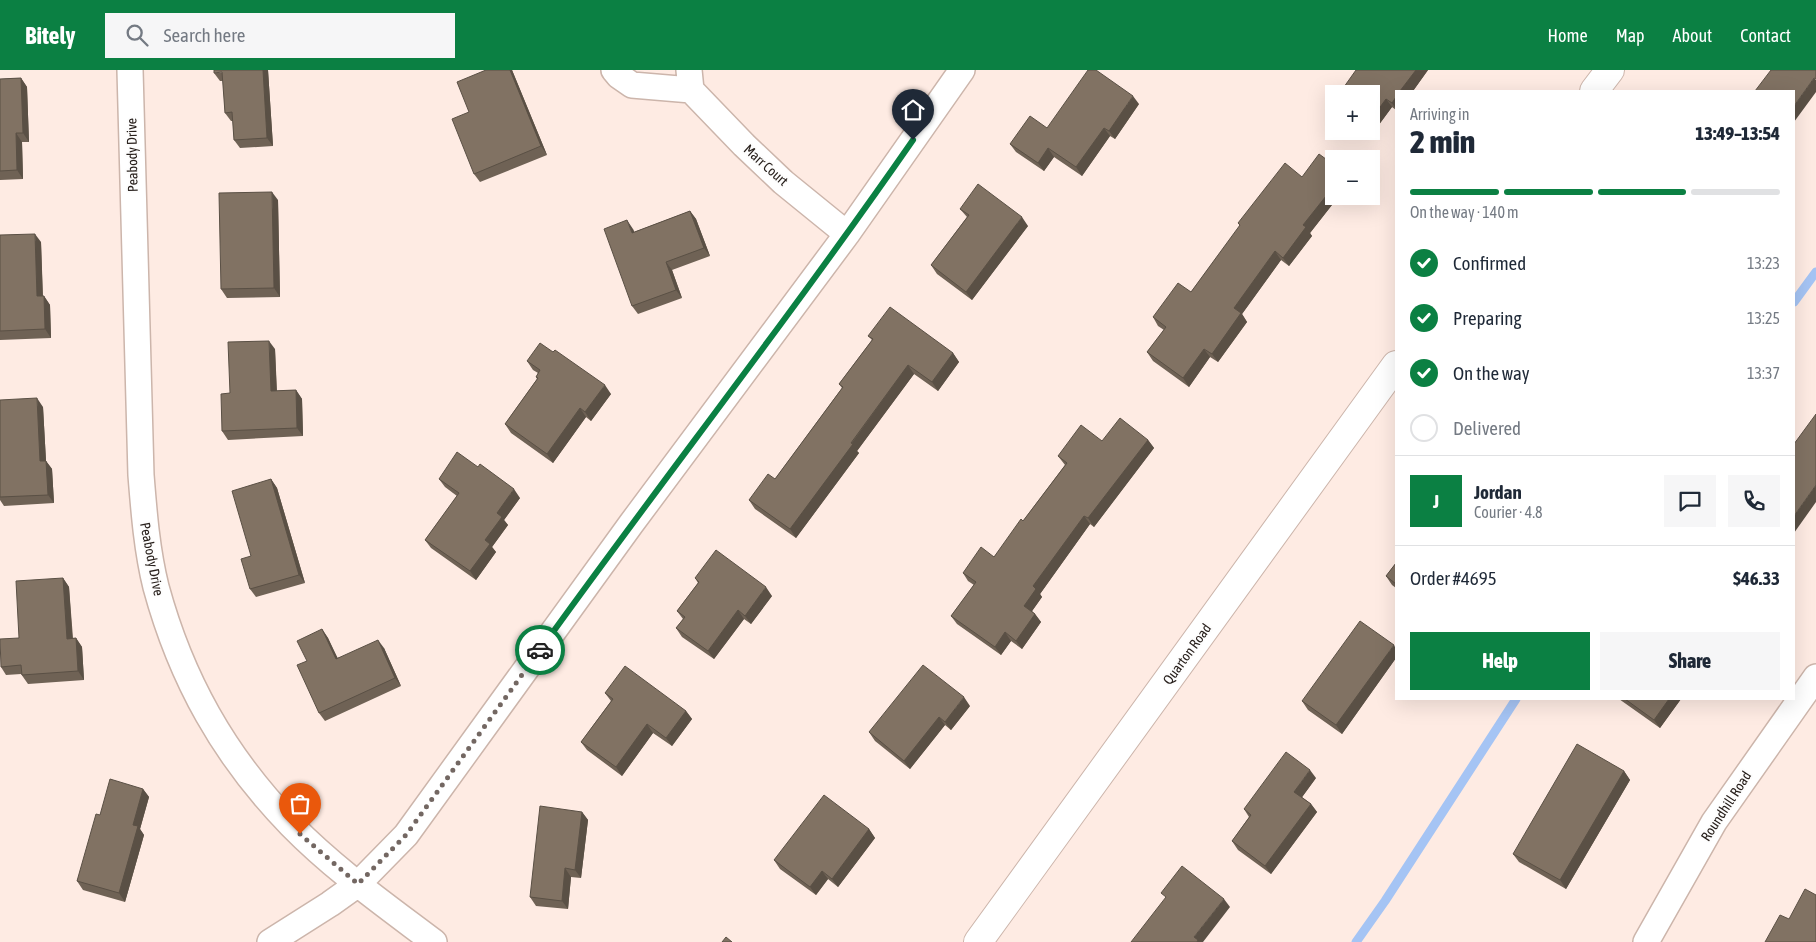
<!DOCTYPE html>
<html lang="en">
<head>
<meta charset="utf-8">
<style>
	body { margin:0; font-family:"Asap Condensed",sans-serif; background:#f6f6f7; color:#1f2937; height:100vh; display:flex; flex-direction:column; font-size:19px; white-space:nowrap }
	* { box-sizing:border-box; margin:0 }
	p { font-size:16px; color:#747a83 }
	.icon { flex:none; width:28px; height:28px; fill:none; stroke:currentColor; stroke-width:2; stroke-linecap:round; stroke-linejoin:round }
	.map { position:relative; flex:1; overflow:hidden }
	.side { position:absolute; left:1395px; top:20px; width:400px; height:610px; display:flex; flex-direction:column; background:#fff; border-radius:0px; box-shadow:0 5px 20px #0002 }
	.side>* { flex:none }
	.fabs { position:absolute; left:1325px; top:15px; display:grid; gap:10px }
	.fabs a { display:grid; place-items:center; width:55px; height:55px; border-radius:0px; background:#fff; box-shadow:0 5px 20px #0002; font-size:25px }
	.pin { position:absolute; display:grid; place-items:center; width:42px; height:42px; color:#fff; margin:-51px -21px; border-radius:50% 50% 50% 0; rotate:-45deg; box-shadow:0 0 5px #0007 }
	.pin .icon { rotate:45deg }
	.courier { position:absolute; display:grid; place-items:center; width:50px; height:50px; margin:-25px; border:4px solid #0b8043; border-radius:50%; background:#fff; color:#222; box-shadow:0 1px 6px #0007 }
	.head em { font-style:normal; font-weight:800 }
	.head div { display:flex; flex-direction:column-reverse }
	.head { display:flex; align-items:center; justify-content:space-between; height:85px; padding:0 15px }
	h1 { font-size:32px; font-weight:800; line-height:38px }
	.bar { display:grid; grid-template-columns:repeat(4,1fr); gap:8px 5px; align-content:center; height:60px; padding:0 15px }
	.bar i { height:6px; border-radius:4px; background:#e0e1e3 }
	.bar .on { background:#0b8043 }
	.bar p { grid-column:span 4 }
	.line { display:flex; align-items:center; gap:12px; padding:0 15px; border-top:1px solid #e0e1e3 }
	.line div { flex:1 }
	.round { display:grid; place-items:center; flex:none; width:52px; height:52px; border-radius:0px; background:#f6f6f7 }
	ol { padding:0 15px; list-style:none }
	li { display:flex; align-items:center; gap:15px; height:55px }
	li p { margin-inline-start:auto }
	li .icon { padding:5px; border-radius:50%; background:#0b8043; color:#fff; stroke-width:4 }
	li:last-child { color:#747a83 }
	li i { width:28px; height:28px; border:2px solid #e0e1e3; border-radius:50% }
	.primary-button { display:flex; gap:10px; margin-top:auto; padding:10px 15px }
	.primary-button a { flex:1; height:58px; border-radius:0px; background:#0b8043; color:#fff; font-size:20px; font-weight:800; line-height:58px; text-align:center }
	.primary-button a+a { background:#f6f6f7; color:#1f2937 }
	header { display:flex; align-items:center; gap:30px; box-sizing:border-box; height:70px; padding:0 25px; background:#0b8043; color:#fff }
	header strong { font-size:24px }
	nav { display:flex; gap:28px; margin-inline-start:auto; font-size:18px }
	.search { width:350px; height:45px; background:#f6f6f7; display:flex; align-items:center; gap:12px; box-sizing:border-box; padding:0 18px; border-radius:0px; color:#747a83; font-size:19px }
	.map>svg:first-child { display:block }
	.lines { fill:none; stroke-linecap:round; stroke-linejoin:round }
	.stream { stroke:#a5c4f4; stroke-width:9 }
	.minor-casing { stroke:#ccb5ab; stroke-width:28 }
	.tertiary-casing { stroke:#ccb5ab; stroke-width:30 }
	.minor { stroke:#fff; stroke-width:25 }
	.tertiary { stroke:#fff; stroke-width:28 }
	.wall { fill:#6f6255 }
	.shaded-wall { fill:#5a5045 }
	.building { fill:#817263; stroke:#5a5045 }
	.done { stroke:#736762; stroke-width:5; stroke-dasharray:0 9 }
	.route { stroke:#0b8043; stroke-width:6 }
	.labels { text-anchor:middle; stroke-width:4; stroke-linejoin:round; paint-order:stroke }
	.street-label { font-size:14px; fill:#28201c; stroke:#fdfdfd }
</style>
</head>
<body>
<header>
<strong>Bitely</strong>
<div class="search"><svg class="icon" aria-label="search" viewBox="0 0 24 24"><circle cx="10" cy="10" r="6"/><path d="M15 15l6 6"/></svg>Search here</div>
<nav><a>Home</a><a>Map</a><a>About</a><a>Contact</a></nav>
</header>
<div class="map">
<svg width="1816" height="872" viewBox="0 0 1816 872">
	<rect width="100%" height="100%" fill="#feebe3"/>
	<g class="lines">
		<!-- stream -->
		<path class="stream" d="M1794 232 1816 202
			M1356 872 1385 831 1516 629"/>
		<defs>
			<path id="minor" d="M130 0 141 405C144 443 147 481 156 517 181 609 224 686 291 755 334 799 385 835 434 872
				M614 0 619 6 632 15 691 20
				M689 0 691 20 744 75 783 112 847 164
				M270 872 330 834 358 814 406 765 631 454 847 164 962 0
				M1646 872 1714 752 1816 607"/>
			<path id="tertiary" d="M1594 21 1610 0
				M978 872 1396 295"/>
		</defs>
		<!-- minor casing -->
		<use href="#minor" class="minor-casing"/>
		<!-- tertiary casing -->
		<use href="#tertiary" class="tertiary-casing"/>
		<!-- minor -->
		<use href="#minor" class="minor"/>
		<!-- tertiary -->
		<use href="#tertiary" class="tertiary"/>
	</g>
	<!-- wall -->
	<path class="wall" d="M268 0 273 76 240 78 234 70 233 51H231L225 43 223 11H220L214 3Z
		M486 0H512L547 85 480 112 474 104 469 42Z
		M1356 0H1428L1413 21H1396V40L1392 37 1378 56 1371 52V24Z
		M21 8 27 17 29 72H22L23 109 0 110V9Z
		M1139 34 1115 69 1110 66 1082 106 1054 87 1044 101 1016 82 1010 74 1047 58Z
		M1302 107 1334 126H1339L1310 163 1312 166 1289 196 1281 190 1242 244 1247 252 1218 292 1210 287 1189 317 1153 291 1147 282 1164 260 1158 256 1153 247 1191 222 1240 156 1238 153Z
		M278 130 280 227 227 228 221 219Z
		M960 139 1028 156 972 230 937 204 931 195 967 147Z
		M690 141 696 149 710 186 672 200 682 228 638 244 632 236 633 159 634 162Z
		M0 165 41 172 43 226H44L50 235 51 268 0 270Z
		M868 266 953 283 959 292 938 321 914 304 857 381 859 383 796 468 755 439 749 430 775 409 842 318 839 314 872 270Z
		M275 279 277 321 296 320 302 329 303 366 228 370 222 361 230 323Z
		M527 291 611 324 591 351 586 347 553 393 511 363 505 354 537 309 536 307 538 303 533 300Z
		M0 330 43 337 46 391 52 399 54 433 4 436 0 430Z
		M1148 370 1154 378 1094 457 1090 454 1040 524 1042 527 1032 541 1035 544 1041 552 1022 579 1011 571 1001 585 957 554 951 546 974 515 968 511 963 503 994 487 1023 451 1065 395 1058 386 1102 371Z
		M271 409 277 418 305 513 256 527 250 519 251 486Z
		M439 409 520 428 504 450 508 455 492 477 496 482 476 510 431 478 425 470 457 426 445 417Z
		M1396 493V518L1392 515 1386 506Z
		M63 508 69 517 73 568H76L82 577 84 610 28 614 21 604 6 605 1 597 19 568Z
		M695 508 772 526 751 554 744 549 714 589 682 567 676 558 683 549 677 541 698 513Z
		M322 559 328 568 337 588 384 578 401 616 325 651 319 643Z
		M1396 579V588L1342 664 1308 640 1302 631Z
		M605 623 686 641 692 649 672 676 653 663 622 706 587 680 581 672 611 631Z
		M1619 629H1681L1660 658Z
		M970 636 951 660 945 655 910 699 875 671 869 662Z
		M1624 701 1630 710 1566 819 1519 792 1513 784Z
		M1316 708 1302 727 1311 734 1317 742 1271 804 1238 780 1232 771 1249 747 1244 739Z
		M143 719 149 727 140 759 144 765 125 832 83 820 77 811 100 745Z
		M582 742 588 750 581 808 571 807 568 839 536 836 530 827Z
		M869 759 875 768 838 817 828 809 816 825 780 799 774 790Z"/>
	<!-- shaded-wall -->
	<path class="shaded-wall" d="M263 0H268L273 76 267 68Z
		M510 0H512L547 85 541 76Z
		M1416 0H1428L1413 21H1400Z
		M21 8 27 17 29 72 23 63Z
		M1814 8 1816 10V22L1794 52V36Z
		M1133 26 1139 34 1115 69 1109 61Z
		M1396 27V39L1392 33Z
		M1386 29 1392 37 1378 56 1372 48Z
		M1104 58 1110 66 1082 106 1076 97Z
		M16 63 22 72 23 109 17 100Z
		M1048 78 1054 87 1044 101 1038 93Z
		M1334 116V126H1339L1310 163 1312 166 1289 196 1283 188 1303 155Z
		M272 122 278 130 280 227 274 218Z
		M690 141 696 149 710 186 704 178Z
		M1022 147 1028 156 972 230 966 222Z
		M627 150 633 159 638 171 632 163Z
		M35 164 41 172 43 235 37 226Z
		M1275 181 1281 190 1242 244 1247 252 1218 292 1212 284 1234 238Z
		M666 192 672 200 682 228 676 220Z
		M44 226 50 235 51 268 45 259Z
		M269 271 275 279 277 330 271 321Z
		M1204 279 1210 287 1189 317 1183 308Z
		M953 283 959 292 938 321 932 312Z
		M908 295 914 304 857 381 859 383 796 468 790 459Z
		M605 315 611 324 591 351 585 342Z
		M296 320 302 329 303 366 297 358Z
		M37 328 43 337 46 391 52 399 54 433 48 425 40 391Z
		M580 338 586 347 553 393 547 384Z
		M1148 370 1154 378 1094 457 1088 448Z
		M271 409 277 418 305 513 299 505Z
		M1816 415V432L1794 463V446Z
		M514 419 520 428 504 450 508 455 492 477 496 482 476 510 470 501 497 443Z
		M1084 446 1090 454 1040 524 1042 527 1030 544 1024 536 1033 516Z
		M63 508 69 517 73 577 67 569Z
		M766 517 772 526 751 554 745 546Z
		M738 540 744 549 714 589 708 581Z
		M1035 544 1041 552 1022 579 1016 571Z
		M322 559 328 568 342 597 336 589Z
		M1005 562 1011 571 1001 585 995 577Z
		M76 568 82 577 84 610 78 601Z
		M378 570 384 578 401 616 395 608Z
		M1394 575 1396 579V588L1342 664 1336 655Z
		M964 627 970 636 951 660 945 652Z
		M1669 629H1681L1660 658 1654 650Z
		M686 641 692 649 672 676 666 668Z
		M939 647 945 655 910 699 904 691Z
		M647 654 653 663 622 706 616 697Z
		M1310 700 1316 708 1300 730 1294 722Z
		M1624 701 1630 710 1566 819 1560 810Z
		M143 719 149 727 140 759 144 765 125 832 119 823 133 755Z
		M1311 734 1317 742 1271 804 1265 796Z
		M582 742 588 750 581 808 575 800Z
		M869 759 875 768 838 817 832 809Z
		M565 798 571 807 568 839 562 831Z
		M822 801 828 809 816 825 810 817Z
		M1224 829 1230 837 1203 872H1197L1194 867Z"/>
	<!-- building -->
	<path class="building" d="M214 0H263L267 68 234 70 232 42 225 43 222 2 214 3Z
		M486 0H510L541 76 474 104 452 49 469 42 457 12Z
		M1088 0H1096L1133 26 1109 61 1104 58 1076 97 1048 78 1038 93 1010 74 1030 46 1047 58Z
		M1356 0H1416L1400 21H1396V27L1392 33 1386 29 1372 48 1371 47V24H1339Z
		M1771 0H1816V9L1814 8 1794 36V21H1755Z
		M21 8 23 63H16L17 100 0 101V9Z
		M1319 84 1334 95V116L1303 155 1306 157 1283 188 1275 181 1234 238 1241 243 1212 284 1204 279 1183 308 1147 282 1166 257 1153 247 1178 213 1191 222 1240 155 1238 153 1285 93 1302 107Z
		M978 114 1022 147 966 222 931 195 969 145 960 139Z
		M272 122 274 218 221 219 219 123Z
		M690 141 704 178 666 192 676 220 632 236 604 159 627 150 632 163Z
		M35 164 37 226H44L45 259 0 261V165Z
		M890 237 953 283 932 312 908 295 851 373 853 374 790 459 749 430 768 404 775 409 843 317 839 314 873 269 868 266Z
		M269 271 271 321 296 320 297 358 222 361 221 324 230 323 228 272Z
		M540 273 553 282 555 280 605 315 585 342 580 338 547 384 505 354 538 308 536 307 540 300 527 291Z
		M37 328 40 391H46L48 425 0 427V330Z
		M1816 344V415L1794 446V374Z
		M1120 348 1148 370 1088 448 1084 446 1033 516 1036 519 1024 536 1035 544 1016 571 1005 562 995 577 951 546 976 512 963 503 981 477 994 487 1021 449 1023 451 1067 393 1058 386 1081 355 1102 371Z
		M457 382 478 397 480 394 514 419 497 443 502 447 485 470 490 474 470 501 425 470 459 423 439 409Z
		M271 409 299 505 250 519 241 489 251 486 232 421Z
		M716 480 766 517 745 546 738 540 708 581 676 558 685 547 677 541 699 512 695 508Z
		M1396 493V514L1386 506Z
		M63 508 67 569 76 568 78 601 22 605 21 595 1 597 0 569 19 568 16 511Z
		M1360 551 1394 575 1336 655 1302 631Z
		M322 559 336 589 378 570 395 608 319 643 297 595 307 591 297 571Z
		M923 595 964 627 945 652 939 647 904 691 869 662Z
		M625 596 686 641 666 668 647 654 616 697 581 672 613 629 605 623Z
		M1625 629H1669L1654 650Z
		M1577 674 1624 701 1560 810 1513 784Z
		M1286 682 1310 700 1294 722 1311 734 1265 796 1232 771 1251 745 1244 739Z
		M110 709 143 719 133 755 138 756 119 823 77 811 96 744 100 745Z
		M824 725 869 759 832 809 822 801 810 817 774 790Z
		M540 736 582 742 575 800 565 798 562 831 530 827Z
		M1182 796 1224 829 1194 867 1198 870 1197 872H1131L1166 827 1161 823Z
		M1805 819 1816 825V872H1765L1780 845 1789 849Z
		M726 867 732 872H722Z"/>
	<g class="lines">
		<!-- done -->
		<path class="done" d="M300 764 358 814 406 765 540 580"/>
		<!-- route -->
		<path class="route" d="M540 580C663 409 793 243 913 70"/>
	</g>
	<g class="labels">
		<!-- street labels -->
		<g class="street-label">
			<text transform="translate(132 85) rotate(-91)" y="5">Peabody Drive</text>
			<text transform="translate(766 95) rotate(42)" y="5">Marr Court</text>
			<text transform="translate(152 489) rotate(79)" y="5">Peabody Drive</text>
			<text transform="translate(1187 584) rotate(-54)" y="5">Quarton Road</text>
			<text transform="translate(1726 736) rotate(-57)" y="5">Roundhill Road</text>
		</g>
	</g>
</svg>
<div class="fabs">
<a>+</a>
<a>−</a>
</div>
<div class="pin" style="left:300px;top:764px;background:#ea580c"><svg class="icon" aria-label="bag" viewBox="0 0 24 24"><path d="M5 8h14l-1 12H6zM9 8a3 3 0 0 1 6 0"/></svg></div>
<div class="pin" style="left:913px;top:70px;background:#1f2937"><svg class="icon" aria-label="home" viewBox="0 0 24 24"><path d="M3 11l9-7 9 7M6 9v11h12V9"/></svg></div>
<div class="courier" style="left:540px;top:580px"><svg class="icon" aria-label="car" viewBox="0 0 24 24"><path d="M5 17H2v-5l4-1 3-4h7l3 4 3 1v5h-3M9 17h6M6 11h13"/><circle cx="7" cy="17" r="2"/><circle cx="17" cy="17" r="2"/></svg></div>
<section class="side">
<div class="head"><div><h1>2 min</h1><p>Arriving in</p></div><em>13:49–13:54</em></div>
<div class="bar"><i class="on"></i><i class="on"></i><i class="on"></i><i></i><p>On the way · 140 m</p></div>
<ol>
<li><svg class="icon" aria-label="check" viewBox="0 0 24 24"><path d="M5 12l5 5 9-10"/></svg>Confirmed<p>13:23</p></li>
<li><svg class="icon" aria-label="check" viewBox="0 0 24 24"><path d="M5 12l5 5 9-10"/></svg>Preparing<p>13:25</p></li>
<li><svg class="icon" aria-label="check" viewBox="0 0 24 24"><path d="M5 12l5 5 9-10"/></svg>On the way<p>13:37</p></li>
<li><i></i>Delivered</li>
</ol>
<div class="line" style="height:90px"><b class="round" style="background:#0b8043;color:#fff">J</b><div><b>Jordan</b><p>Courier · 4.8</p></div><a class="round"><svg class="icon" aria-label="chat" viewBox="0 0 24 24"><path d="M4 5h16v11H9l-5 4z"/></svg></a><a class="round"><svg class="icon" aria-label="phone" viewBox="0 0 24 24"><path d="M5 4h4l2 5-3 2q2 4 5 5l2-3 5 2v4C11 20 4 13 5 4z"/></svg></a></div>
<div class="line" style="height:65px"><div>Order #4695</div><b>$46.33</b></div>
<div class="primary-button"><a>Help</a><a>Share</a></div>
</section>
</div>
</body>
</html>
